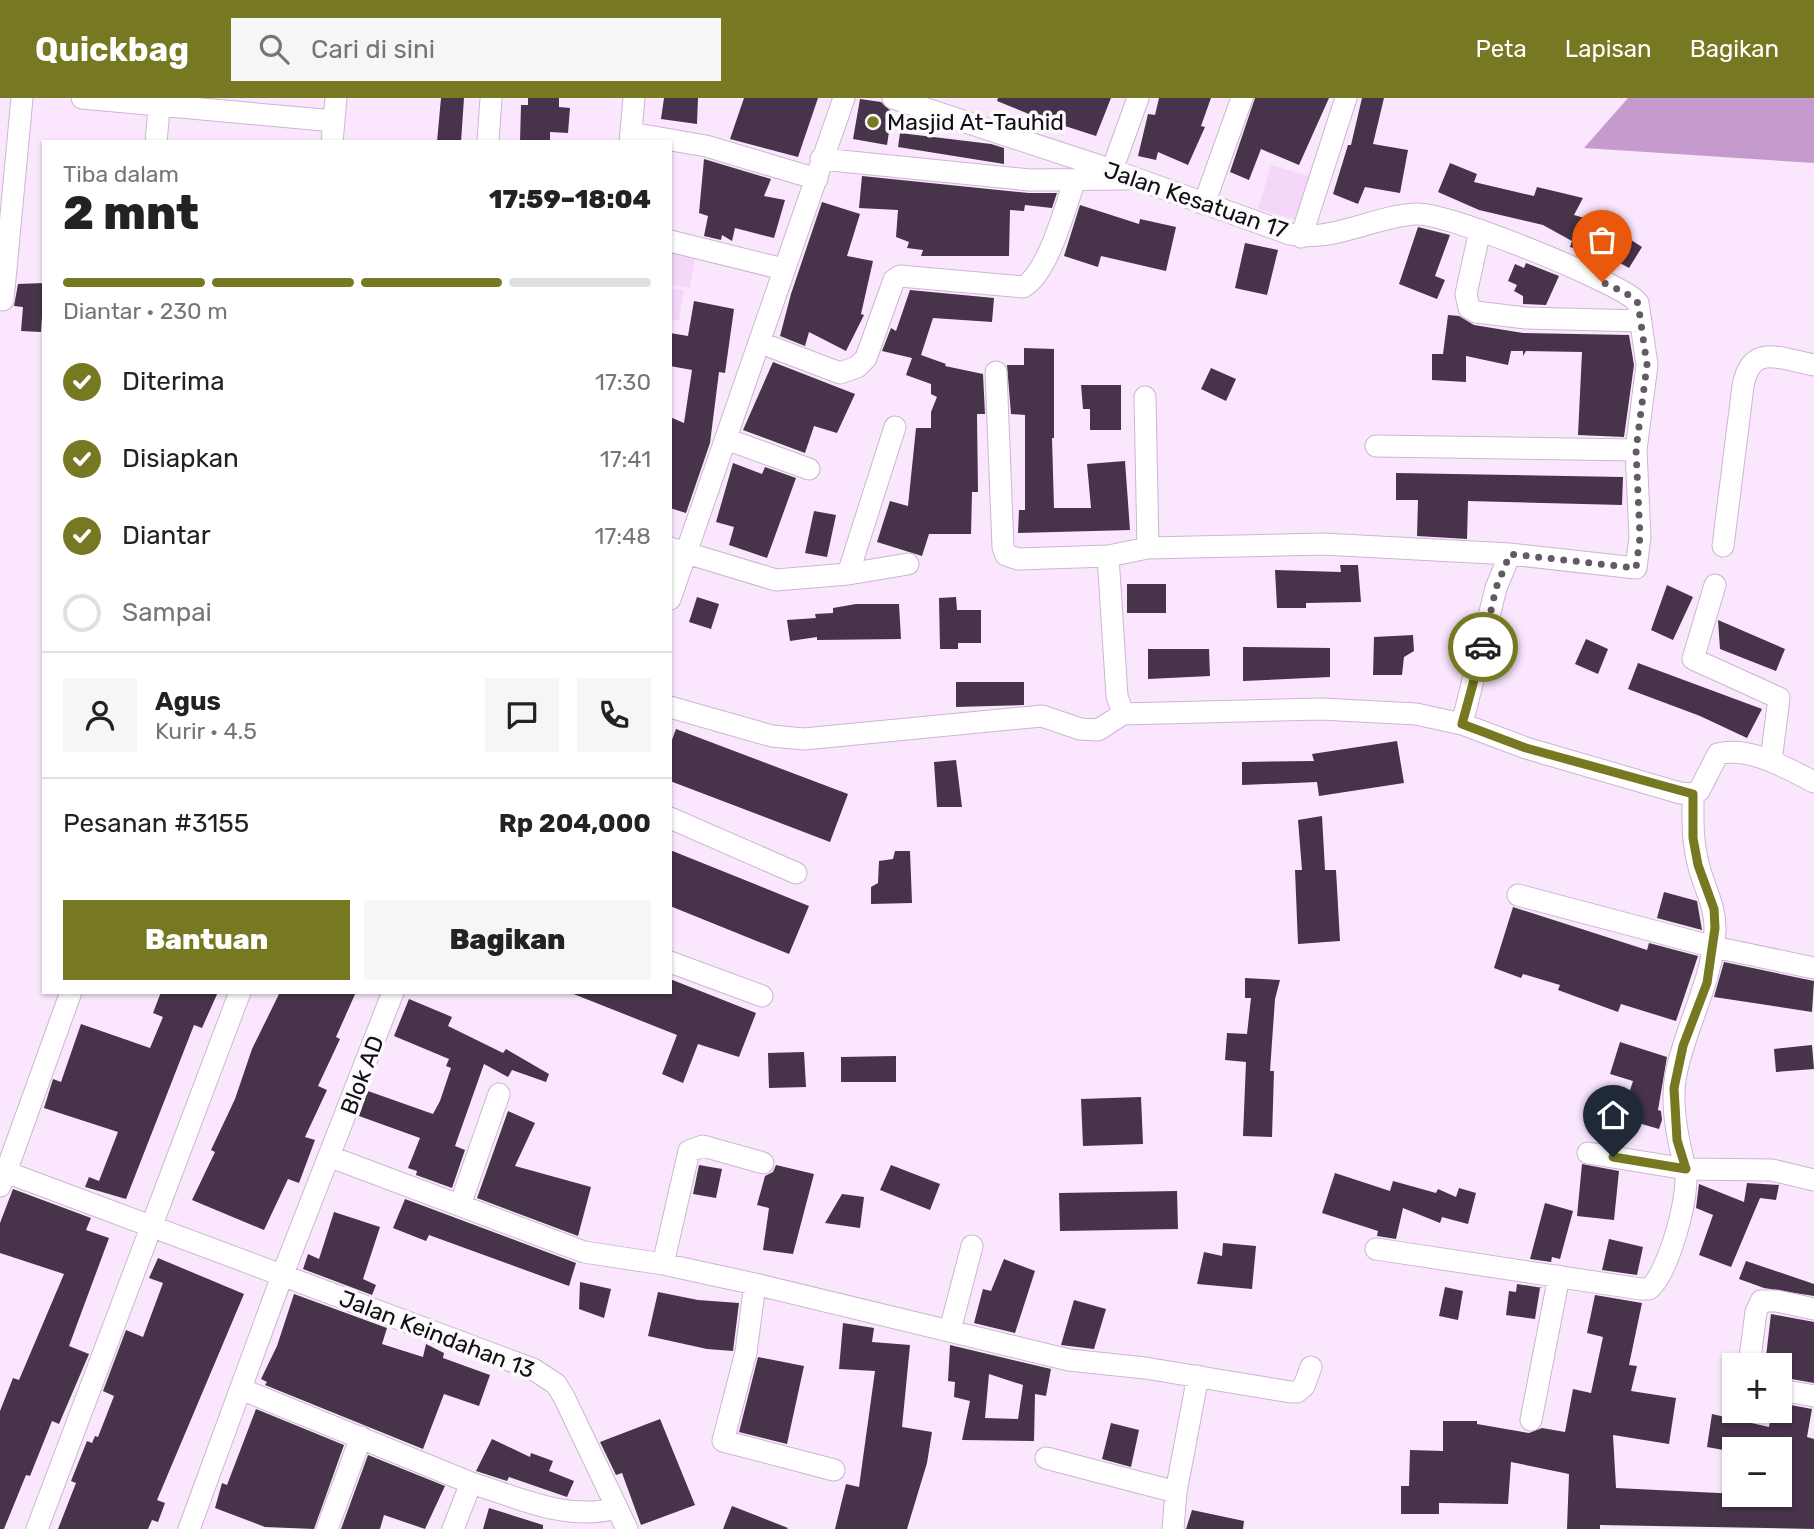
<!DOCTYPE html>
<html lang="id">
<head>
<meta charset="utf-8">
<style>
	body { margin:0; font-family:Rubik,sans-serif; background:#f6f6f6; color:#222; height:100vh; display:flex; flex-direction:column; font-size:26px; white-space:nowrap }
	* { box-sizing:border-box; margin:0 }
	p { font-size:23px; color:#767676 }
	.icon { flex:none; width:38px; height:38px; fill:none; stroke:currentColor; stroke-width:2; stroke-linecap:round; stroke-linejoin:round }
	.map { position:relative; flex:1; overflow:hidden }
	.sheet { position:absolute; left:42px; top:42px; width:630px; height:854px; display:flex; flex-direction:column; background:#fff; border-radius:0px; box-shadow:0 2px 5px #0004 }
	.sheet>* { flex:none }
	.tools { position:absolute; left:1722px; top:1255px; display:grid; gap:14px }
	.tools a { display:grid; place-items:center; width:70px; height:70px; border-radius:0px; background:#fff; box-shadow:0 2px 5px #0004; font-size:35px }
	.pin { position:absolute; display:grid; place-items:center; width:60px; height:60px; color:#fff; margin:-72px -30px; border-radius:50% 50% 50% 0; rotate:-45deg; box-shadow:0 0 7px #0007 }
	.pin .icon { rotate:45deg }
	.courier { position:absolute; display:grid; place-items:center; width:70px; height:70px; margin:-35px; border:5px solid #767921; border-radius:50%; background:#fff; color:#222; box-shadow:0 2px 9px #0007 }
	.summary em { font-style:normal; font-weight:800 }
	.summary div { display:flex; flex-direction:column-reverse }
	.summary { display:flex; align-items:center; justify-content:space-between; height:119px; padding:0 21px }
	h1 { font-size:46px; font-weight:800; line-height:52px }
	.bar { display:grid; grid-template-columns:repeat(4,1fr); gap:10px 7px; align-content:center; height:84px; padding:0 21px }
	.bar i { height:9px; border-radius:5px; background:#e0e0e0 }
	.bar .active { background:#767921 }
	.bar p { grid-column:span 4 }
	.line { display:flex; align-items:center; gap:18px; padding:0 21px; border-top:2px solid #e0e0e0 }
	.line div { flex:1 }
	.round { display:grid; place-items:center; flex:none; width:74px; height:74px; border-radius:0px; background:#f6f6f6 }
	ol { padding:0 21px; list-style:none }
	li { display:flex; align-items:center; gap:21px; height:77px }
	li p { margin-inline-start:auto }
	li .icon { padding:7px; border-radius:50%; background:#767921; color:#fff; stroke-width:4 }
	li:last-child { color:#767676 }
	li i { width:38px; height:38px; border:4px solid #e0e0e0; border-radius:50% }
	.cta { display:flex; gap:14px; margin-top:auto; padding:14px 21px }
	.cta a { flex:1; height:80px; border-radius:0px; background:#767921; color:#fff; font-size:28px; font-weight:800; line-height:80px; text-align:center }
	.cta a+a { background:#f6f6f6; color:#222 }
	header { display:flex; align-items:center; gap:42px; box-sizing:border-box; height:98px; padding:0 35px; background:#767921; color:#fff }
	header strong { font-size:33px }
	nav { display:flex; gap:38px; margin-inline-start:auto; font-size:24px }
	.search { width:490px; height:63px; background:#f6f6f6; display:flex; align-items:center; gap:18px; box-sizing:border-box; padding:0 24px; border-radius:0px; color:#767676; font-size:26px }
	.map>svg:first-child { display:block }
	.built { fill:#f4d7f9 }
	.water { fill:#c59bcd }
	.building { fill:#47334a; fill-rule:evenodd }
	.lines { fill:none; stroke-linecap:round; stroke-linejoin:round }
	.minor-casing { stroke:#cdb5d1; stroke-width:23 }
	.minor { stroke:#fff; stroke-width:21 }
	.done { stroke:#645967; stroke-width:7; stroke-dasharray:0 12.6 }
	.route { stroke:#767921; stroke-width:9 }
	.poi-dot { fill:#767921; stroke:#fbfbfb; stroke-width:2.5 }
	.labels { text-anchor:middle; stroke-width:7; stroke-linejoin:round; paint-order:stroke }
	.poi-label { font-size:23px; fill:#140c16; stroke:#fbfbfb; text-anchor:start }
	.street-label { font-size:23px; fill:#140c16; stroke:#fbfbfb }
</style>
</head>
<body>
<header>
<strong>Quickbag</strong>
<div class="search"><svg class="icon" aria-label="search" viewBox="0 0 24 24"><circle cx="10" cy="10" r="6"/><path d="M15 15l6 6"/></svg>Cari di sini</div>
<nav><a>Peta</a><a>Lapisan</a><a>Bagikan</a></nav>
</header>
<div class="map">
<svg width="1814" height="1431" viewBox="0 0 1814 1431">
	<rect width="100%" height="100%" fill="#fae7fe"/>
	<!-- built -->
	<path class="built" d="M1271 67 1315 80 1303 124 1258 111Z
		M670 151 696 155 690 190 670 187Z
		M670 190 684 192 679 223 670 221Z"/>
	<!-- water -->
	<path class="water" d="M1628 0H1814V65L1584 50Z"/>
	<!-- building -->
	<path class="building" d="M441 0H464L461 44H437Z
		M528 0H559V9L570 10 568 35 550 34V44H520L521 7H528Z
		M664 0H698L697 26 661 21Z
		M744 0H818L798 59 730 41Z
		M998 0H1111L1096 38 1034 18 997 3Z
		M1159 0H1211L1201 28 1205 29 1188 67 1158 54 1156 62 1138 58 1148 16 1155 17Z
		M1255 0H1329L1299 67 1261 51 1249 82 1230 74Z
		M1362 0H1384L1373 46 1408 52 1400 95 1365 89 1358 106 1333 96 1348 47H1351Z
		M860 1 881 4 892 14 887 47 853 41Z
		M900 35 991 46 1004 50V66L898 49Z
		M704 61 771 81 764 98 785 102 774 140 735 130 732 143 722 137 721 142 704 138 708 118 699 115Z
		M1450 65 1477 76 1474 84 1534 98 1537 89 1583 100 1574 117 1608 127 1642 149 1629 170 1611 160 1570 149 1572 143 1543 127 1479 112 1438 94Z
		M862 78 1029 95H1057L1052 110 1025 107 1024 113 1010 112 1009 158H921L923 152 907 150 909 144 896 139 898 112 859 110Z
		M822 104 860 116 847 158 873 163 861 216 864 217 846 253 809 234 805 248 780 238 791 196Z
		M1080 107 1139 126 1140 121 1176 129 1166 173 1101 158 1098 169 1064 158Z
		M1418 129 1450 137 1435 178 1445 182 1437 201 1399 186Z
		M1245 145 1278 152 1267 197 1235 190Z
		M1526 165 1559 178 1546 207 1523 206V198L1514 193 1517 187 1508 183 1515 166 1524 170Z
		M44 185 41 234 21 233 23 209 14 208 18 186Z
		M910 192 994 200 992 224 933 220 921 257 946 266 945 268 983 276 985 316H977L978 394H972L971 436H929L922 458 877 444 890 403 908 408 916 330H931V314L937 299 931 296V286L906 277 912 260 882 253 891 230 896 233Z
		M694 203 734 211 725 275 719 274 710 345 686 415 670 410V319L684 325 692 272 670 268V235L688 238Z
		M1448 217 1459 218 1474 227 1523 235 1629 237 1634 267 1624 339 1578 337 1582 254 1526 253 1523 258V253H1511L1508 267 1466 258V284L1432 282V256H1443Z
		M1024 250 1054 251V340H1052L1054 410H1091L1087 366 1125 363 1130 432 1018 435 1019 412H1025V317L1011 316 1007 267H1024Z
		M773 264 855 296 837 335 814 328 805 355 743 332Z
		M1211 270 1236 281 1226 303 1201 291Z
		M1081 287H1121V332H1090V311H1083Z
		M733 365 762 376 765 369 796 380 767 460 729 447 734 429 716 424Z
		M1396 375 1623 379 1622 407 1468 403 1467 441 1417 438 1418 402H1396Z
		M814 413 836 417 827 459 805 455Z
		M1340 467H1358L1361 504 1306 505V510H1277L1275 472 1341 474Z
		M1127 486H1166V515H1127Z
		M1667 487 1693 499 1673 542 1651 532Z
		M697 499 719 506 711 531 689 524Z
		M956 499 957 512H981V545H958V551H940L939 500Z
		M856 506H899L901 541 817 542V539L790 543 787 522 816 520 815 516 833 515V510Z
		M1718 522 1785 551 1776 573 1720 551Z
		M1413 537 1414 553 1404 559 1402 577H1373L1374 539Z
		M1586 541 1608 551 1598 576 1575 566Z
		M1243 549 1330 550V579L1243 583Z
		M1148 551H1209L1210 578 1148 581Z
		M1638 565 1762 611 1747 640 1700 618 1628 591Z
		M956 584H1024V607L956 609Z
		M676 631 848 696 830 744 670 683V647Z
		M1397 643 1404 685 1319 698 1317 684 1242 687V664L1314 663 1312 656Z
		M956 662 962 709H937L934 664Z
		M1322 718 1325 772H1336L1340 843 1298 846 1295 772H1302L1298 722Z
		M670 752 809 808 789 856 670 808Z
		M895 753H910L912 805 871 806V789L878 785 879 763 893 761Z
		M1664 794 1697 803 1702 832 1657 820Z
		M1513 809 1647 852 1649 845 1698 858 1676 923 1621 906 1618 914 1558 892 1560 887 1523 876 1521 880 1494 870Z
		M1724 864 1814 883 1812 914 1714 899Z
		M1245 880 1280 882 1275 901 1270 973H1274L1272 1039 1243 1038 1246 964 1225 962 1227 935 1247 936 1251 900H1245Z
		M670 881 756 915 739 959 698 946 683 985 662 976 677 937 571 895 670 894Z
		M161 894H218L202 930 194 927 126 1101 85 1089 89 1079 99 1083 118 1034 44 1010 53 981 61 984 81 926 150 950 163 919 153 915Z
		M280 894H356L336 939 340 941 318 988 327 992 305 1039 315 1042 299 1085 288 1081 264 1132 192 1102 215 1054 211 1052 235 1001 252 951Z
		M409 901 452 919 448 928 503 955 506 951 549 976 546 984 512 972 508 979 484 966 455 1048 465 1052 452 1090 416 1077 417 1073 408 1070 420 1040 359 1018 368 993 433 1016 440 1003 451 970 446 968 449 961 394 938Z
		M1620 944 1667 959 1658 1012 1661 1013 1662 1022 1659 1031 1621 1020 1633 983 1610 976Z
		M1812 947 1814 971 1776 974 1774 951Z
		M804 954 806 989 769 990 768 955Z
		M896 958V984H841V959Z
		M1141 999 1143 1046 1083 1048 1081 1001Z
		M508 1013 535 1025 515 1068 591 1089 578 1138 477 1100Z
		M1582 1066 1619 1073 1614 1122 1577 1118Z
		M699 1067 722 1071 716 1100 693 1096Z
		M776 1067 814 1076 793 1156 763 1152 769 1110 757 1107 765 1078 773 1074Z
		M891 1067 940 1086 930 1112 880 1092Z
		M1335 1075 1390 1093 1393 1083 1436 1095 1438 1091 1456 1099 1459 1090 1476 1095 1468 1126 1442 1119 1440 1125 1403 1110 1396 1141 1377 1138 1378 1133 1322 1115Z
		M1747 1085 1779 1087 1776 1102 1760 1100 1731 1169 1699 1157 1713 1117 1696 1110 1699 1086 1744 1104Z
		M13 1091 91 1120 86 1132 109 1140 69 1248 89 1256 59 1326 52 1323 30 1378 26 1377 4 1431H0V1313L13 1280 19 1282 64 1176 0 1155V1125Z
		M1177 1093 1178 1131 1060 1133 1059 1095Z
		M842 1096 864 1099 860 1130 825 1125Z
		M405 1101 576 1165 569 1188 429 1137 426 1143 393 1130Z
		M1545 1105 1573 1113 1560 1161 1552 1159 1551 1164 1530 1161Z
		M334 1114 380 1129 363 1181 376 1187 372 1197 303 1171 308 1156 319 1161Z
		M1609 1141 1643 1149 1637 1177 1602 1172Z
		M1223 1145 1256 1148 1252 1191 1197 1186 1204 1154 1222 1158Z
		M158 1160 244 1196 157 1402 165 1405 158 1424 152 1422 148 1431H58L76 1385 71 1383 87 1343 92 1345 95 1338 98 1339 114 1298 103 1293 126 1232 143 1239 163 1185 149 1180Z
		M1004 1161 1035 1173 1015 1235 974 1225 983 1191 991 1193Z
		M1746 1163 1814 1186V1198L1764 1190 1739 1181Z
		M580 1184 611 1191 604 1220 579 1211Z
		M1517 1186 1543 1190H1540L1535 1221 1506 1217 1509 1193 1516 1194Z
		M1445 1189 1463 1193 1458 1222 1439 1218Z
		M658 1194 698 1202 739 1205 733 1253 707 1251 648 1238Z
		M294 1196 387 1230 382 1246 423 1259 426 1246 444 1255 443 1260 490 1277 479 1308 444 1296 423 1351 265 1287 267 1284 261 1281 277 1248Z
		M1595 1197 1642 1205 1629 1267 1637 1268 1631 1293 1676 1300 1669 1346 1613 1337 1616 1390 1780 1398V1351L1729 1353 1707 1349 1712 1316 1769 1329 1772 1312H1780V1305L1812 1311 1807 1339 1814 1341V1431L1600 1427V1431H1567L1569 1376 1511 1364 1508 1406 1439 1405V1416H1401V1388H1409L1410 1352 1443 1353V1323H1477V1326L1529 1335 1542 1330 1565 1334 1573 1291 1591 1295 1603 1239 1587 1235Z
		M1074 1202 1106 1211 1094 1251 1061 1247Z
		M1771 1216 1814 1224V1285L1780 1279V1267H1765Z
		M843 1225 874 1230 872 1244 910 1247 902 1329 932 1334 927 1365 907 1431H835L846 1386 859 1389 875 1273 839 1271Z
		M950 1247 1051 1271 1046 1298 1035 1296 1034 1343 962 1342 970 1303 954 1299 955 1284 948 1283ZM989 1276 1023 1287 1018 1321 985 1320Z
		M758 1259 804 1268 787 1346 739 1334Z
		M256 1311 344 1347 314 1431 265 1429 215 1410 222 1385 227 1387Z
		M660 1321 695 1407 641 1427 622 1375 616 1377 600 1344Z
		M1111 1325 1139 1332 1131 1369 1102 1361Z
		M492 1341 530 1359 531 1355 553 1363 549 1373 574 1383 567 1399 509 1379 507 1383 476 1373Z
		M368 1357 445 1388 425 1431 384 1417 380 1431H341Z
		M732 1408 788 1430 787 1431H723Z
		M489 1410 543 1427V1431H483Z
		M1192 1412 1244 1423 1243 1431H1186Z"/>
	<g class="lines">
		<defs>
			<path id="minor" d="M82 0 334 23
				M893 0 1112 72 1290 136C1332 145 1374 118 1416 116 1446 114 1610 181 1634 201L1638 205 1647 267 1636 352 1640 439 1636 470 1510 456 1496 490 1462 626
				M631 35 706 48 817 81
				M156 44 160 0
				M332 44 336 0
				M488 44 491 0
				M630 44 634 0
				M821 61 1030 82 1126 81
				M1112 72 1138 0
				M1204 106 1242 0
				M1480 132 1466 196 1469 210 1476 214 1526 220 1641 223
				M1301 139 1346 0
				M670 143 783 171
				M3 202 22 0
				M761 245 840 275 857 269 866 260 894 182 900 178 1023 189C1048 176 1065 109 1075 82
				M996 274 1003 449 1006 457 1018 461 1108 458 1117 598 1123 616
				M726 341 809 371
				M1376 348 1636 352
				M1723 448 1743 288C1751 244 1781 261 1814 267
				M670 450 776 482 848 476 895 329
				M1148 450 1323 446 1510 456
				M1108 458 1148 450 1145 299
				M848 476 908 466
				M1715 487 1693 561 1779 600 1771 663
				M670 501 844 0
				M670 609 772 638 804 641 1042 618 1080 631 1098 632 1123 616 1321 611 1416 616 1462 626 1526 650 1680 695 1693 696 1699 693 1718 656C1750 648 1786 670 1814 684
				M670 720 796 775
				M1518 797 1714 849 1814 870
				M670 864 762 898
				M1588 1055 1686 1071 1772 1072 1814 1082
				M331 1059 584 1154 663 1166 755 1186 1069 1262 1145 1270 1291 1294H1297L1304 1288 1311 1269
				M6 1074 71 894
				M0 1088 6 1074 533 1271 556 1286 564 1299 627 1431
				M460 1107 499 996
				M1376 1151 1641 1191H1649C1668 1176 1691 1095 1685 1071 1678 1040 1670 1008 1676 976 1686 926 1713 883 1715 832 1716 808 1703 788 1698 765 1692 742 1693 720 1693 696
				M663 1166 689 1053 703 1048 763 1065
				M755 1186 746 1254 723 1343 834 1372
				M950 1232 972 1148
				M1749 1267 1756 1214 1761 1203H1777L1814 1211
				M241 1291 471 1385 453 1431
				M1780 1292 1814 1298
				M1531 1322 1559 1178
				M1046 1360 1176 1394
				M471 1385C517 1399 568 1424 616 1410
				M37 1431 240 894
				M189 1431 282 1178 393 894
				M327 1431 361 1339
				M1173 1431 1176 1394 1198 1278"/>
		</defs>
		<!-- minor casing -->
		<use href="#minor" class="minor-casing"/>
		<!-- minor -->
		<use href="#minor" class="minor"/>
	</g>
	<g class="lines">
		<!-- done -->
		<path class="done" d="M1483 549 1496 490 1510 456 1636 470 1640 439 1636 352 1647 267 1638 205 1626 195 1602 184"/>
		<!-- route -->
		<path class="route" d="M1483 549 1462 626 1526 650 1693 696V740L1698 767 1714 811 1715 830 1707 885 1683 948 1674 990 1677 1042 1686 1071 1613 1059"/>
	</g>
	<!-- markers -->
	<circle class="poi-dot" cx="873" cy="24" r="7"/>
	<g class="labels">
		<!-- poi labels -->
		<g class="poi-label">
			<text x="887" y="32">Masjid At-Tauhid</text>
		</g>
		<!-- street labels -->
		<g class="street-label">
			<text transform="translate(1196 102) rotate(19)" y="8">Jalan Kesatuan 17</text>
			<text transform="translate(362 977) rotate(-69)" y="8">Blok AD</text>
			<text transform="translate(437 1236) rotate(21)" y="8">Jalan Keindahan 13</text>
		</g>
	</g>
</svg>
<div class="tools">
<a>+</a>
<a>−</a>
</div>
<div class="pin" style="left:1602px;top:184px;background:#ea580c"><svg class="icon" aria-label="bag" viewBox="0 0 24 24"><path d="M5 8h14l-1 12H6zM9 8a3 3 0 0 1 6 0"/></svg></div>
<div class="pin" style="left:1613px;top:1059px;background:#1f2937"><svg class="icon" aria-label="home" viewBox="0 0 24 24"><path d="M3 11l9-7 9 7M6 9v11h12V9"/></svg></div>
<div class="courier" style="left:1483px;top:549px"><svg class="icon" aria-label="car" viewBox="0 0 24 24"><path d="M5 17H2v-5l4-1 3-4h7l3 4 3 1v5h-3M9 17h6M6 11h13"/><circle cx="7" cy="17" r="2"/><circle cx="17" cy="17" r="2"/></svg></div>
<section class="sheet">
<div class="summary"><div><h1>2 mnt</h1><p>Tiba dalam</p></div><em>17:59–18:04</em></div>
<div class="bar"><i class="active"></i><i class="active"></i><i class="active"></i><i></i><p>Diantar · 230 m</p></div>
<ol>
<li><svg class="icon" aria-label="check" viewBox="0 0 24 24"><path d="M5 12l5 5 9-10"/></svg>Diterima<p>17:30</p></li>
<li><svg class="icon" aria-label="check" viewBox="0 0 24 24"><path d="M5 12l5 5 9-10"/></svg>Disiapkan<p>17:41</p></li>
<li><svg class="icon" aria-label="check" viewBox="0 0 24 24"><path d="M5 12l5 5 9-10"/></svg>Diantar<p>17:48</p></li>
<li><i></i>Sampai</li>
</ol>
<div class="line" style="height:126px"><a class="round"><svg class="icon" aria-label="person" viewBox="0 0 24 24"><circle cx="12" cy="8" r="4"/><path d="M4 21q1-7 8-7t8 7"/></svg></a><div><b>Agus</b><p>Kurir · 4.5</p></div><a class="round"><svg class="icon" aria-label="chat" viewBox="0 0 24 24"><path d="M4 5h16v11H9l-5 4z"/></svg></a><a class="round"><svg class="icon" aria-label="phone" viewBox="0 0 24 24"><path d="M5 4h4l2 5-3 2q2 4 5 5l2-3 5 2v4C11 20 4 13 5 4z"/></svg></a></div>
<div class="line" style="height:91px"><div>Pesanan #3155</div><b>Rp 204,000</b></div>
<div class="cta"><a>Bantuan</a><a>Bagikan</a></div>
</section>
</div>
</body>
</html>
